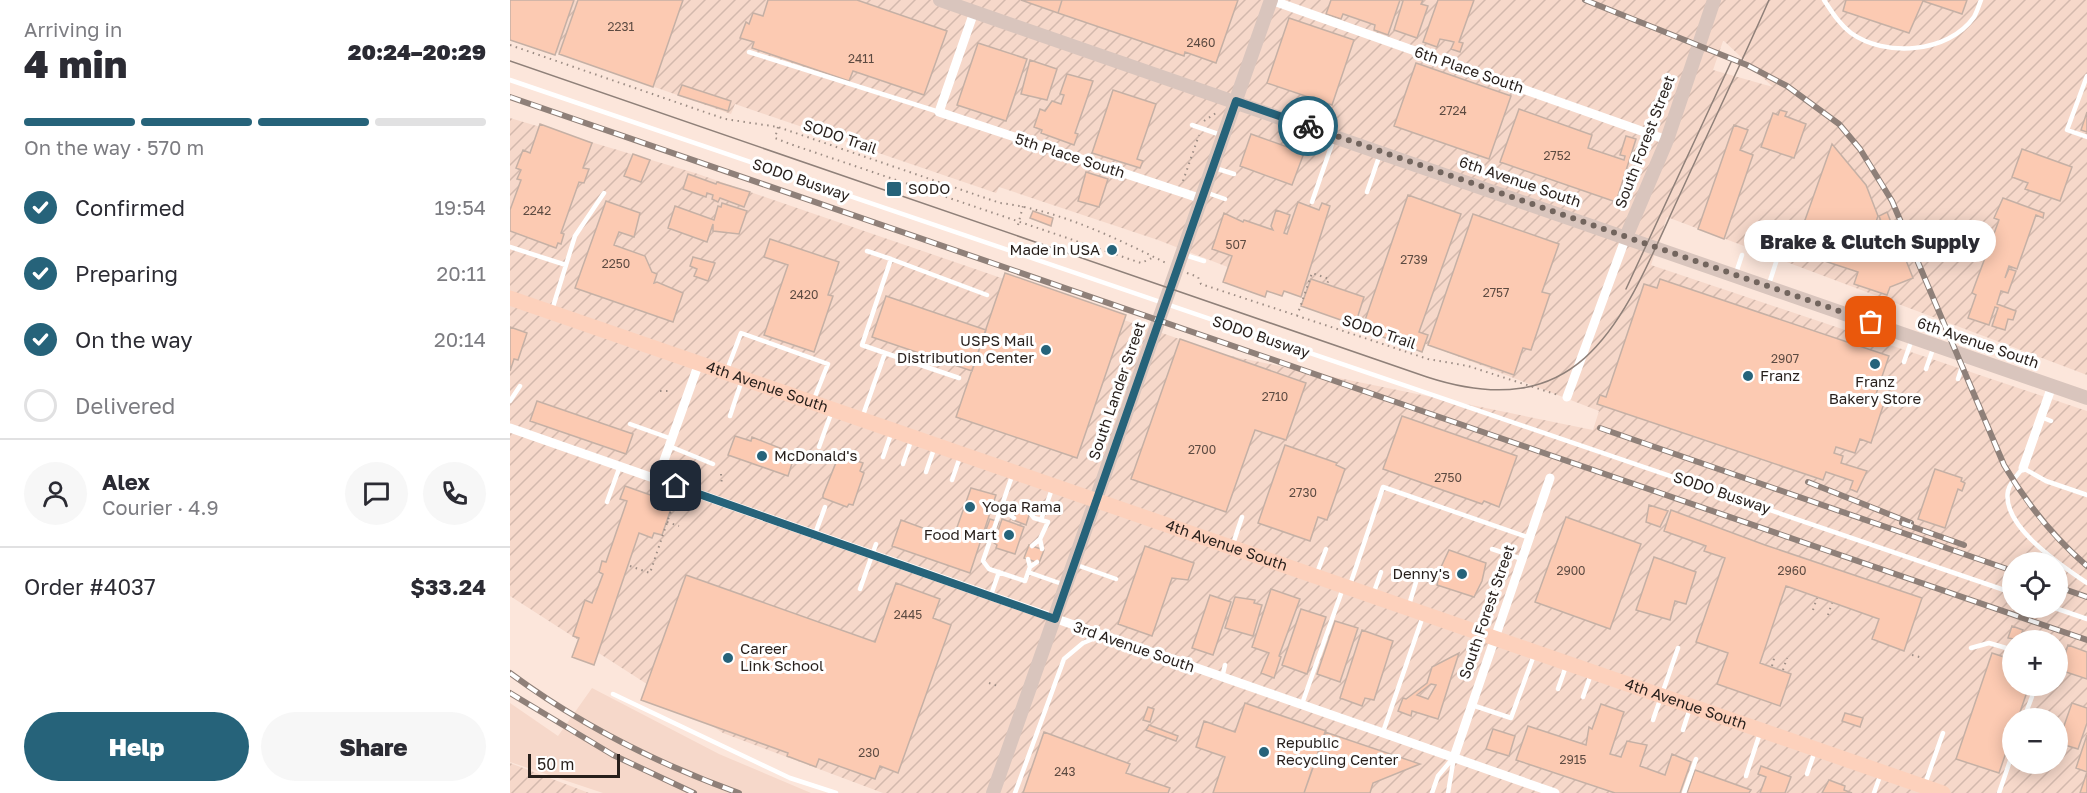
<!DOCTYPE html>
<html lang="en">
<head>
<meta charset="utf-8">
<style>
	body { margin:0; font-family:"Golos Text",sans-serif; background:#f7f7f7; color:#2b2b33; height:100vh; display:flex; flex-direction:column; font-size:22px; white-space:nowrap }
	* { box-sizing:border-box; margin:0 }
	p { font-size:20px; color:#7c7c81 }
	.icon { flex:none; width:33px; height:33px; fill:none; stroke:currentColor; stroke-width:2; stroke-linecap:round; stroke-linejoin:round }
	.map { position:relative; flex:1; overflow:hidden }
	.side { display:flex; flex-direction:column; background:#fff; width:510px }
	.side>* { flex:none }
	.fabs { position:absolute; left:1492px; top:552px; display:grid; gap:12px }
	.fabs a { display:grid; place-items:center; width:66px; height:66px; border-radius:50%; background:#fff; box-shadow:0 3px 15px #0003; font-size:30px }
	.scale { position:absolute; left:18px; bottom:15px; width:92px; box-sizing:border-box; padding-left:6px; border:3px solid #271f1b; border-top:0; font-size:16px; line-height:21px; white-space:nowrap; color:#271f1b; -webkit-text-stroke:4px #fff; paint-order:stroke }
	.pin { position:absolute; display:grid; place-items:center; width:51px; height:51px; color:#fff; margin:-26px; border-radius:12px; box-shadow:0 3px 9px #0006 }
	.courier { position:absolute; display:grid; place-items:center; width:60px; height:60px; margin:-30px; border:4px solid #26637a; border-radius:50%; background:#fff; color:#222; box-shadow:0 2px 8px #0007 }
	.bubble { position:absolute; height:42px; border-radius:21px; background:#fff; box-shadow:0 3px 15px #0003; font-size:20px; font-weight:800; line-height:42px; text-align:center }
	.overview em { font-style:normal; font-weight:800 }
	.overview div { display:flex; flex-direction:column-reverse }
	.overview { display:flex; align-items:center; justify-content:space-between; height:102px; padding:0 24px }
	h1 { font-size:39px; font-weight:800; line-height:45px }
	.bar { display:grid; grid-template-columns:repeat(4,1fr); gap:9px 6px; align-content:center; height:72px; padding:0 24px }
	.bar i { height:8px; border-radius:4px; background:#e1e1e2 }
	.bar .selected { background:#26637a }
	.bar p { grid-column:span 4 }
	.line { display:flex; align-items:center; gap:15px; padding:0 24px; border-top:2px solid #e1e1e2 }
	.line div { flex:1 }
	.round { display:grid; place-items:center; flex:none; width:63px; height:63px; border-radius:32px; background:#f7f7f7 }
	ol { padding:0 24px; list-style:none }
	li { display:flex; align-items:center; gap:18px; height:66px }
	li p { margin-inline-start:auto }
	li .icon { padding:6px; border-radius:50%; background:#26637a; color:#fff; stroke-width:4 }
	li:last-child { color:#7c7c81 }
	li i { width:33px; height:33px; border:3px solid #e1e1e2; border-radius:50% }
	.action { display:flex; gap:12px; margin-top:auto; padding:12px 24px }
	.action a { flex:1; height:69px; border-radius:36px; background:#26637a; color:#fff; font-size:24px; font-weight:800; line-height:69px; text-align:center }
	.action a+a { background:#f7f7f7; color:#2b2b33 }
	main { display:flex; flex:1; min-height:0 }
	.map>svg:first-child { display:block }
	.built { fill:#f6d8ca }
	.industrial { fill:url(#industrial-furrows); fill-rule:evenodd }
	.building { fill:#fccab2; stroke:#c5b0a5; stroke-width:1.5; fill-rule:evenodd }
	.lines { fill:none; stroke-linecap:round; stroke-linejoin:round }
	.path { stroke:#9d8d85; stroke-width:2; stroke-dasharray:1.5 4.5; stroke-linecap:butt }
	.lane { stroke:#fff; stroke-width:4.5 }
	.street { stroke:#fff; stroke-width:9 }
	.secondary { stroke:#d9c5bd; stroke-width:14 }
	.primary { stroke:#fdd1bc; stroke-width:15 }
	.tram { stroke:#8f8079; stroke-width:1.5 }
	.rail-casing { stroke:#8f8079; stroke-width:6 }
	.rail { stroke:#fff; stroke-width:4; stroke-dasharray:11; stroke-linecap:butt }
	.done { stroke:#72655e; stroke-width:6; stroke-dasharray:0 10.8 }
	.route { stroke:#26637a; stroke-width:8 }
	.poi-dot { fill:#26637a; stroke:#fff; stroke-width:2 }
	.labels { text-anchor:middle; stroke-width:6; stroke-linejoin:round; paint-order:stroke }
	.number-label { font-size:12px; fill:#5c4a41 }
	.street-label { font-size:15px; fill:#271f1b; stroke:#fff }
	.poi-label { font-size:15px; fill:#271f1b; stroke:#fff; text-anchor:start }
</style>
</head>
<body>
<main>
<section class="side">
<div class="overview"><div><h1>4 min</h1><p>Arriving in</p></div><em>20:24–20:29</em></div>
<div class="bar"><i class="selected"></i><i class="selected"></i><i class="selected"></i><i></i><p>On the way · 570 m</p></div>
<ol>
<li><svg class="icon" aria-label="check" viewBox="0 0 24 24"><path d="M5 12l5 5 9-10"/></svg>Confirmed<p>19:54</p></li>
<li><svg class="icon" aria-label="check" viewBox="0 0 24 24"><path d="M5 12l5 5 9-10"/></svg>Preparing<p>20:11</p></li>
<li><svg class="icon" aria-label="check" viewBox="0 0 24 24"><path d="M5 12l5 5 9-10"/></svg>On the way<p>20:14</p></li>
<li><i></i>Delivered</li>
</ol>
<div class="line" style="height:108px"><a class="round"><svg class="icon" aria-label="person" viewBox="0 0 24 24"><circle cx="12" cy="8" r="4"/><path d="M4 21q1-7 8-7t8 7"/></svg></a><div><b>Alex</b><p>Courier · 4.9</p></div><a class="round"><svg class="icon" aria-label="chat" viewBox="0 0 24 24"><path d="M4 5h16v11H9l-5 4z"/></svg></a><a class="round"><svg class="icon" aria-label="phone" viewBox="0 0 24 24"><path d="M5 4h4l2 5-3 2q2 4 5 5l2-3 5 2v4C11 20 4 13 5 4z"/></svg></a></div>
<div class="line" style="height:78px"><div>Order #4037</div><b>$33.24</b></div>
<div class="action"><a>Help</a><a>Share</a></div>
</section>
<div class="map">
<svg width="1577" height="793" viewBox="0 0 1577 793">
	<defs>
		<pattern id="industrial-furrows" width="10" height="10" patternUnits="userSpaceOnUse" patternTransform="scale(1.5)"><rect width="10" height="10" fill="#f6d8ca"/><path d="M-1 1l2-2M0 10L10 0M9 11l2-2" fill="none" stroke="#d3b9ad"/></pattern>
	</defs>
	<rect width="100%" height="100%" fill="#fce6db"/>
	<!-- built -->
	<path class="built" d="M82 688 209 754 301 793H93L0 762V703L48 736Z"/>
	<!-- industrial -->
	<path class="industrial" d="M0 0H1577V375L1157 217 1141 265 1577 411V793H373L213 733 0 596V118L185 173 716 355 1083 430 1089 411 648 240 489 187 486 193 225 104 221 114 0 36ZM1213 41H1214L1263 87 1203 70ZM1503 562H1548V608H1503ZM1503 640H1548V686H1503ZM1503 718H1548V764H1503Z
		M0 763 79 793H0Z"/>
	<!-- building -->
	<path class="building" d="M0 0H64L45 55 0 40Z
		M68 0H173L143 87 49 54Z
		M258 0H347L437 31 414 95 343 71 339 81 242 48 244 42 230 38 236 22 239 24 243 13 253 16Z
		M511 0H552L548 13Z
		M552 0H728L706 63 675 52 674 56 548 13Z
		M821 0H890L878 35 864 30 865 25 833 14 831 19 816 14Z
		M891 0H913L911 4 918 6 907 38 884 30 893 1Z
		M928 0H964L949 42 953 43 950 52 941 49 944 42 940 41 930 39 927 47 913 42Z
		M1336 0H1457L1452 14 1413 1 1399 33 1333 11Z
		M779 18 844 40 822 105 757 83Z
		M468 43 517 59 496 121 447 105Z
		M520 60 547 69 537 100 511 94Z
		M906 63 1001 96 979 159 884 126Z
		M557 74 583 81 565 133 568 134 564 145 531 133 532 130 524 127 530 109 535 111 542 101 551 104 554 95 550 94Z
		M172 85 221 101 218 111 168 95Z
		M603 90 646 104 627 159 633 161 630 168 582 153Z
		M1009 109 1082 135 1078 148 1114 160 1115 156 1110 155 1116 136 1126 139 1106 202 990 162Z
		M1270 110 1277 112 1275 116 1296 124 1284 158 1251 147 1263 113 1268 115Z
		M1577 112V132L1571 130Z
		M30 124 82 143 73 168 79 169 74 183 69 182 51 233 54 234 51 244 48 243 46 248 0 231V210L11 180 7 179 11 170 6 168 13 150 20 153Z
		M1224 125 1238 130 1230 150 1243 155 1214 239 1188 229Z
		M741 134 794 153 782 185 730 166Z
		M1322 144 1356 185 1368 216 1360 239 1369 242 1378 239 1369 216 1377 212 1403 278 1380 287 1377 295 1344 284 1348 272 1284 251Z
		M1512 149 1562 167 1550 201 1515 189 1518 183 1502 177Z
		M123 154 140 160 131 182 114 176Z
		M576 172 598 179 589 207 568 201Z
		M178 174 206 184 207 182 240 192 234 207 210 198 208 202 202 199 203 195 197 193 196 197 173 189Z
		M898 195 951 214 909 332 918 335 912 352 852 329Z
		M1493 198 1534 213 1533 218 1526 215 1507 269 1499 266 1495 278 1499 269 1506 271 1498 293 1491 291 1487 304 1506 311 1503 320 1498 319 1495 330 1482 326 1488 308 1485 307 1479 325 1458 318 1466 295 1462 293 1489 220 1484 218Z
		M96 201 130 213 124 237 109 232 104 245 135 256 142 272 147 274 144 283 147 282 173 293 163 322 65 288Z
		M788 202 809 210 812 203 820 206 791 297 774 291 772 296 757 291 755 297 713 282 722 256 702 249 714 213 733 222 734 220 763 230 761 226 766 210 780 215 774 233 777 234Z
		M212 203 237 211 229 234 203 231V224L197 242 158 228 165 206 204 220 208 206 211 207Z
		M523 211 543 218 541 226 520 218Z
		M963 214 1049 244 1032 292 1040 294 1021 350 1013 348 1004 375 918 345Z
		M260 239 329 262 318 295 323 296 304 352 254 335 278 265 254 257Z
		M183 257 205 263 198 281 184 276 187 269 180 266Z
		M495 273 616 315 567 458 446 417Z
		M801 279 854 297 845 325 791 306Z
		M1150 279 1379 356 1364 400 1374 403 1361 443 1350 439 1345 453 1326 447 1324 453 1333 456 1331 463 1357 471 1347 492 1340 489 1343 481 1316 472 1313 480 1087 404 1090 395 1096 397 1134 284 1147 288Z
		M376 296 476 330 462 371 362 337Z
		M0 327 17 333 8 360 4 359 0 371Z
		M670 339 796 383 776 440 745 430 716 512 621 479Z
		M27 401 123 434 116 454 20 421Z
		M892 416 1007 456 989 507 974 501 972 504 873 469Z
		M225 436 241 441 242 437 285 454 278 476 218 455Z
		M775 445 827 463 826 465 835 469 817 520 808 517 800 541 748 523Z
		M329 455 353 463 350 471 354 473 343 505 339 504 337 507 313 498V495Z
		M1425 469 1452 478 1451 481 1455 483 1452 491 1448 489 1435 528 1408 519Z
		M115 486 163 503 152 535 144 533 142 538 129 533 84 665 62 657 69 638 63 636 75 600 82 603 93 574 89 572 92 561 96 562 117 501 110 499Z
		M461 488 486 495 460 573 382 546 391 520 437 537 445 533Z
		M509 505 521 509 516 525 503 520Z
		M1139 505 1158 511 1150 527 1136 522Z
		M1161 510 1255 545 1412 598 1394 651 1362 639 1369 619 1276 586 1250 663 1281 674 1270 706 1207 684 1218 653 1186 642 1215 558 1194 551 1196 546 1154 531Z
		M1056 517 1131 544 1100 629 1025 602Z
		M480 519 489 522 482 541 473 538Z
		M492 519 514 527 505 554 486 548 487 545 484 543Z
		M519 545 534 550 529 563 514 558Z
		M635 546 684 563 678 580 662 578 642 636 608 624Z
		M939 550 976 563 972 581 964 597 927 585 931 567Z
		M1144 557 1186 572 1176 604 1165 601 1160 620 1126 610Z
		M176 575 365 642 386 583 430 599 423 618 441 625 388 773 370 766 365 779 309 759 306 767 277 756 278 753 131 700Z
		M761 589 790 599 769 656 771 657 764 678 751 673 759 653 742 647Z
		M700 595 721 602 703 655 682 648Z
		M725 597 745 600 744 603 752 605 743 636 715 628Z
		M791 609 816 617 797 674 772 665Z
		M825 621 848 628 830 682 807 674Z
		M1502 626 1513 630 1509 640 1498 638Z
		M852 630 883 641 864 700 855 698 852 706 830 698Z
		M1558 645 1577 652V679L1550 670Z
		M949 653 928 719 902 711 901 716 888 711 893 698 896 699 917 683 922 667ZM921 684 926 685 918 699 907 695Z
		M1482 653 1497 658 1498 655 1503 657V686H1519L1508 718H1503V732L1489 773 1446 759Z
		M735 703 816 731 794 793H703L715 757 686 747 694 721 725 732Z
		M1562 703 1577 708V723L1568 749 1548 743Z
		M1091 704 1114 712 1100 754 1111 757 1117 741 1137 745 1130 766 1155 775 1162 754 1181 762 1170 793H1105L1006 760 1018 726 1076 745 1079 727 1082 729Z
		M638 707 644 709 640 722 633 720Z
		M1335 713 1353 718 1350 727 1332 721Z
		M639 725 668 736 666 741 636 730Z
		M983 729 1005 736 999 756 976 749Z
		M534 732 620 764 616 773 660 788 658 793H513Z
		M815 732 910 764 863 783 860 793H794Z
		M1577 735V772L1566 768Z
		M1251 766 1281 777 1275 793H1250L1256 777 1248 774Z
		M1185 770 1241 790 1239 793H1177Z
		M1577 772V793H1570Z
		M1319 780 1335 786 1334 790 1342 793H1312Z"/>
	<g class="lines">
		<!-- path -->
		<path class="path" d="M0 45 215 119 268 127 490 203C548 210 604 237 656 263
			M694 121 709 111
			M268 127 265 138 280 144 631 263 642 258
			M673 181 689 135
			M508 225 513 206
			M677 273 688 277 691 284 918 359 958 366 1048 395
			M787 316 802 273 819 279 817 284
			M150 391H161
			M211 474 212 486
			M157 522 169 526
			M120 566 140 573 164 502
			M1303 610 1307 598
			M1318 615 1322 603
			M1402 655 1413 658
			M1262 666 1265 655
			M1273 670 1277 658
			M479 683 488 686"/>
		<!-- lane -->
		<path class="lane" d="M1314 0C1322 12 1329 24 1341 33 1374 57 1438 54 1464 17 1467 12 1469 5 1471 0
			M239 52 429 112
			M1577 76 1557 130 1577 137
			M0 80 1503 593
			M682 125 711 135
			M705 168 724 174
			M695 192 715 199
			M857 192 870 154
			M802 202 824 138
			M0 247 56 265
			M357 251 381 259 352 345 375 353
			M675 255 694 261
			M381 259 477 295
			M1226 273 1232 255
			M1259 284 1269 253
			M42 310 65 236 94 193
			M1394 362 1402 339
			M1416 369 1424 346
			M217 370 231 333 318 364 304 399
			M1448 379 1455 358
			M0 401 10 386
			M220 416 232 380
			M1531 417 1541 421
			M352 418 375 353 449 378
			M120 424 162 439
			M159 446 203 464
			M309 447 322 411
			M373 457 381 434
			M393 464 402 438
			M416 472 424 449
			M502 476 491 508 504 518
			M442 480 450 457
			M1577 495 1536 481 1513 468C1507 475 1500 482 1498 491 1491 526 1553 567 1577 583
			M97 502 110 466
			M507 508H491L473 561 479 569 515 581 520 567
			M520 513 524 518 538 522 530 539 522 546
			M531 520 542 489
			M305 534 315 507
			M530 539 532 549
			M723 544 732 517
			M982 549 1012 559
			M518 559 520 567 527 562
			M564 564 606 579
			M518 572 555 585
			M807 573 816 549
			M840 585 873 487 1020 538
			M350 589 366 544
			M864 592 871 572
			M481 595 489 572
			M899 605 906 582
			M1545 608 1577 619
			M1461 648 1479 643 1503 650
			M712 678 715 665
			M1048 689 1056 666
			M103 694 280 778 326 793
			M1073 697 1081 674
			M792 704 833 588
			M962 705 1001 718 1024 655
			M1514 718 1526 686
			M1143 720 1168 648
			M1173 730 1180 708
			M873 732 913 616
			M1297 774 1305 751
			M1236 776 1250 733
			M1415 784 1433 733
			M505 793 554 659 573 643 590 636
			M922 793 928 776 944 757
			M938 793 944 757
			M1174 793 1186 759
			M1364 793 1370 776
			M1489 793 1503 752"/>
		<!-- street -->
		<path class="street" d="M761 0 1157 140
			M464 12 429 112 692 199
			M1057 397 1116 237
			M0 428 1045 793
			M1513 468 1542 386
			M147 480 189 363
			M944 757 1040 478"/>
		<!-- secondary -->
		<path class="secondary" d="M430 0 1577 398
			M1116 237 1157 140 1204 0
			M483 793 761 0"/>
		<!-- primary -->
		<path class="primary" id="s1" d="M0 298 1433 793"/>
		<!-- tram -->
		<path class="tram" d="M0 61 917 377C1080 430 1116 310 1172 190 1201 126 1231 64 1259 0
			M1116 289 1222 60"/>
		<defs>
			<path id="rail" d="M1075 0 1237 65 1277 86 1329 124 1350 149 1382 201 1494 465C1517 504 1542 536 1577 566
				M0 97 1577 640
				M1090 428 1503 571
				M1298 482 1401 523
				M1392 523 1454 545
				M1548 587 1577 597
				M0 673C69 724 148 764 229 793
				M0 693 103 755 184 793"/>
		</defs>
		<!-- rail casing -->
		<use href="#rail" class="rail-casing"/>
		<!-- rail -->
		<use href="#rail" class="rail"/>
	</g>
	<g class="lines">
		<!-- done -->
		<path class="done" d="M798 126 1361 322"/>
		<!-- route -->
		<path class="route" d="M166 486 545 619 726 101 798 126"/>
	</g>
	<!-- markers -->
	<g class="poi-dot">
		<rect x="376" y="181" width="16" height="16" rx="3"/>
		<circle cx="602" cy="250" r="6"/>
		<circle cx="536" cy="350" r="6"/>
		<circle cx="1365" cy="364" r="6"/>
		<circle cx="1238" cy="376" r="6"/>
		<circle cx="252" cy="456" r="6"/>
		<circle cx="460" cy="507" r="6"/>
		<circle cx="499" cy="535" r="6"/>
		<circle cx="952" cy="574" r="6"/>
		<circle cx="218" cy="658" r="6"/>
		<circle cx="754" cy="752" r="6"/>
	</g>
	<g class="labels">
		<!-- number labels -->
		<g class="number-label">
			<text x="111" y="31">2231</text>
			<text x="691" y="47">2460</text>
			<text x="351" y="63">2411</text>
			<text x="943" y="115">2724</text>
			<text x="1047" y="160">2752</text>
			<text x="27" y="215">2242</text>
			<text x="726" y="249">507</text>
			<text x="904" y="264">2739</text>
			<text x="106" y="268">2250</text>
			<text x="986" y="297">2757</text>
			<text x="294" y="299">2420</text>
			<text x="1275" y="363">2907</text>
			<text x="765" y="401">2710</text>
			<text x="692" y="454">2700</text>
			<text x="938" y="482">2750</text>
			<text x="793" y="497">2730</text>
			<text x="1061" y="575">2900</text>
			<text x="1282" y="575">2960</text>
			<text x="398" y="619">2445</text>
			<text x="359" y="757">230</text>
			<text x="1063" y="764">2915</text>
			<text x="555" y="776">243</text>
		</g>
		<!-- street labels -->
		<g class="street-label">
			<text transform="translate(959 70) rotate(19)" y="5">6th Place South</text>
			<text transform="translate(330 137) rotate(19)" y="5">SODO Trail</text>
			<text transform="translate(1135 142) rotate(-69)" y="5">South Forest Street</text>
			<text transform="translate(560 156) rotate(18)" y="5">5th Place South</text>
			<text transform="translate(291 180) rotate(19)" y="5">SODO Busway</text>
			<text transform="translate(1010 182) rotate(19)" y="5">6th Avenue South</text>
			<text transform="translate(869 332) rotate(19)" y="5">SODO Trail</text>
			<text transform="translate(751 337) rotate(19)" y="5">SODO Busway</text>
			<text transform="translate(1468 343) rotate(19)" y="5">6th Avenue South</text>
			<text dy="5" stroke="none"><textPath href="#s1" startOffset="272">4th Avenue South</textPath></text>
			<text transform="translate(607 391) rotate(-71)" y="5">South Lander Street</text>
			<text transform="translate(1212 493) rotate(19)" y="5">SODO Busway</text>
			<text dy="5" stroke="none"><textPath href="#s1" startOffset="758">4th Avenue South</textPath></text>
			<text transform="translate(977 612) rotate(-71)" y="5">South Forest Street</text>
			<text transform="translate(624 647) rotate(19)" y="5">3rd Avenue South</text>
			<text dy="5" stroke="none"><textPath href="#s1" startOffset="1244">4th Avenue South</textPath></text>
		</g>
		<!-- poi labels -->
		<g class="poi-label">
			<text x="398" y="194">SODO</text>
			<text x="590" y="255" text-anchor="end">Made in USA</text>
			<text x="524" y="346" text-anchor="end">USPS Mail<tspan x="524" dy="17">Distribution Center</tspan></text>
			<text x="1250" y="381">Franz</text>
			<text x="1365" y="387" text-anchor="middle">Franz<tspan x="1365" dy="17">Bakery Store</tspan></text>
			<text x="264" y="461">McDonald's</text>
			<text x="472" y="512">Yoga Rama</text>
			<text x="487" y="540" text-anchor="end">Food Mart</text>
			<text x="940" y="579" text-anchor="end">Denny's</text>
			<text x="230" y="654">Career<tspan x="230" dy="17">Link School</tspan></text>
			<text x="766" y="748">Republic<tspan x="766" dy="17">Recycling Center</tspan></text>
		</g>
	</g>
</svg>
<div class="fabs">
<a><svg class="icon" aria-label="locate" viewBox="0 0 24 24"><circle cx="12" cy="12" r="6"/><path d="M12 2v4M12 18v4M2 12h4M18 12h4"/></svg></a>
<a>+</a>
<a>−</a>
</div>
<div class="scale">50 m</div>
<div class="pin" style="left:1361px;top:322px;background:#ea580c"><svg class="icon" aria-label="bag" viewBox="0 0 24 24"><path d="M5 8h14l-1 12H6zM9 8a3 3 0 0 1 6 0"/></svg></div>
<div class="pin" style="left:166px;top:486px;background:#1f2937"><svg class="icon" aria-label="home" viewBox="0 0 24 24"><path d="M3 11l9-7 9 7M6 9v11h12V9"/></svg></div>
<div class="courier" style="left:798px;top:126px"><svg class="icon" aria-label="bike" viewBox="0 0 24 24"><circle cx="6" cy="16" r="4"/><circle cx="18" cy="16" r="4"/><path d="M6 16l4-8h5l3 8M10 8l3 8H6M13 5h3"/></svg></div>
<div class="bubble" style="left:1234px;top:220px;width:252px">Brake &amp; Clutch Supply</div>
</div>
</main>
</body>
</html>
